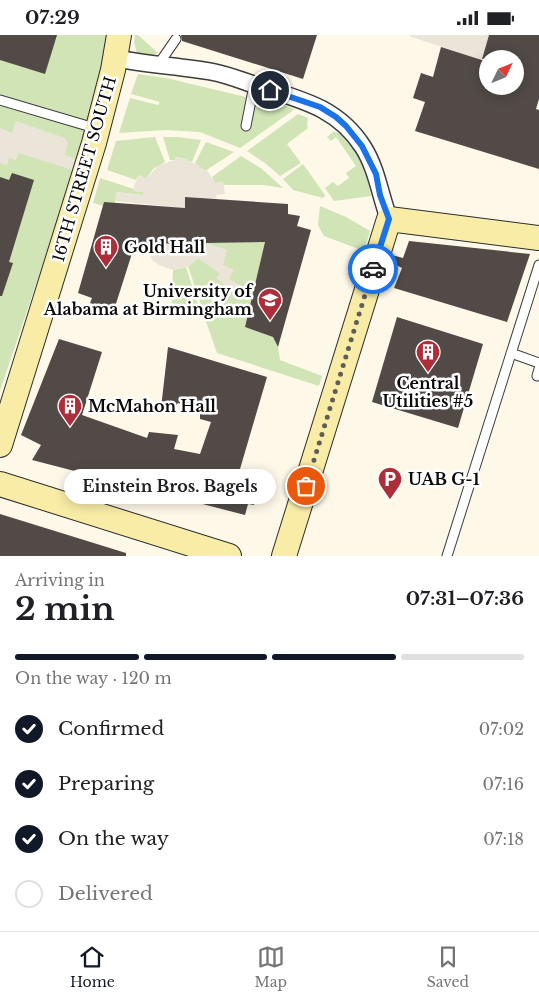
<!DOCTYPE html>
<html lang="en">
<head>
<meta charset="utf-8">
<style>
	body { margin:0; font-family:"Libre Baskerville",serif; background:#f6f6f6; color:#202124; height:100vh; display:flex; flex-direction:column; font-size:19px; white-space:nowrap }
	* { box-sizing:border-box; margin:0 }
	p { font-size:16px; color:#757577 }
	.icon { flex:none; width:28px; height:28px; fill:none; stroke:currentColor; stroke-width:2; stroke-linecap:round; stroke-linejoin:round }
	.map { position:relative; height:521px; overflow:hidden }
	.panel { display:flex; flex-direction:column; background:#fff; flex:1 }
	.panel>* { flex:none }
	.needle { width:32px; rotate:47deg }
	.buttons { position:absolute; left:479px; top:15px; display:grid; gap:10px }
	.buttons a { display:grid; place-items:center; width:45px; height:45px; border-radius:50%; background:#fff; box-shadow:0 2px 12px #0003; font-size:25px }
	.pin { position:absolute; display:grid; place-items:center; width:42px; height:42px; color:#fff; margin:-21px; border:2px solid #fff; border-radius:50%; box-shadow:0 1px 5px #0007 }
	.courier { position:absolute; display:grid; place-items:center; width:50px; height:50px; margin:-25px; border:4px solid #1a73e8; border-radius:50%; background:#fff; color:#222; box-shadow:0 1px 6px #0007 }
	.bubble { position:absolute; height:35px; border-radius:18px; background:#fff; box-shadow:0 2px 12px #0003; font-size:16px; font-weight:700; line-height:35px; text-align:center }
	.summary em { font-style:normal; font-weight:700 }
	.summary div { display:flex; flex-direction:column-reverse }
	.summary { display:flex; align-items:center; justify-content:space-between; height:85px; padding:0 15px }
	h1 { font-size:32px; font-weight:700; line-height:38px }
	.bar { display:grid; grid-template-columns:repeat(4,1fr); gap:8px 5px; align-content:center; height:60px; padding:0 15px }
	.bar i { height:6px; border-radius:4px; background:#e0e0e0 }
	.bar .on { background:#111827 }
	.bar p { grid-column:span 4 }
	ol { padding:0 15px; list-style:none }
	li { display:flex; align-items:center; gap:15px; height:55px }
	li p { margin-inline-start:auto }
	li .icon { padding:5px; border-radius:50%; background:#111827; color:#fff; stroke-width:4 }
	li:last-child { color:#757577 }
	li i { width:28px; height:28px; border:2px solid #e0e0e0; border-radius:50% }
	.status { display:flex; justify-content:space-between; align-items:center; height:35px; padding:0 25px; background:#fff; direction:ltr }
	.status svg { height:14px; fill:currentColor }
	.tabs { display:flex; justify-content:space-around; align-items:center; height:70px; border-top:1px solid #e0e0e0; background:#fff; font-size:14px; color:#757577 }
	.tabs a { display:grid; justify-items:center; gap:2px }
	.tabs .on { color:#111827 }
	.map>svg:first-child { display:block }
	.green { fill:#d0e4b5 }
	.plaza { fill:#ebe5d9 }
	.building { fill:#514a47 }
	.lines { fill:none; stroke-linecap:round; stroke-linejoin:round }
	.lane-casing { stroke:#3d3d3d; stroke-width:11 }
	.street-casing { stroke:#3d3d3d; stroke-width:19 }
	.secondary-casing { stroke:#2c2c2c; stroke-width:26 }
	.lane { stroke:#fff; stroke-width:9 }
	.street { stroke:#fff; stroke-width:16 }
	.secondary { stroke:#f9eca7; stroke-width:24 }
	.done { stroke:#5f5d58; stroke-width:5; stroke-dasharray:0 9 }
	.route { stroke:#1a73e8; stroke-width:6 }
	.labels { text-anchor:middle; stroke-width:5; stroke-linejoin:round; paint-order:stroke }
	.street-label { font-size:16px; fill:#0a0a0a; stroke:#fff }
	.poi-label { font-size:16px; font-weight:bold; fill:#0a0a0a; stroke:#fff; text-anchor:start }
</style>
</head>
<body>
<div class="status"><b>07:29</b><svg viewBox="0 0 49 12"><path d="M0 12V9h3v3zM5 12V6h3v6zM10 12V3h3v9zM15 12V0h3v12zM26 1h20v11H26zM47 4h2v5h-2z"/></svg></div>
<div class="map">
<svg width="539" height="521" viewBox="0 0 539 521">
	<rect width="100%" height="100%" fill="#fdf8e8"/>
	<!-- green -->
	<path class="green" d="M0 0H110L93 80 0 356Z
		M135 0H138L158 18 152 20 137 19 134 7Z
		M138 39 166 43 254 64 260 62 295 74 240 113 200 97 166 95 119 98 130 63 158 70 160 67 131 59Z
		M298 79 308 83 307 91 308 93 287 109 301 128 280 141 265 128 247 116Z
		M333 97 341 98C358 117 367 137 371 161L334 166 325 153 333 147 338 151 349 143 346 138 356 131 336 102 331 106 327 102Z
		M155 102 165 127 153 134 146 144 139 140 136 145 107 135 116 106Z
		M163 102H177L201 105 192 127 187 126V124L175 122V125H170Z
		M206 107 234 117 205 136 195 128Z
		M241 121 262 134 283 153 264 150H224L215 148 212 142Z
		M303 129 325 160 323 163 293 155 283 144Z
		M100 143 134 154V156L143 157V160L117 157 115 168 105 167 103 171 93 168Z
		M320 171 346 182 370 196 364 216 324 201 318 190Z
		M265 207 245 292 273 302 278 312 280 325 322 341 319 351 217 318 203 278 222 269 239 250 229 244 222 230 207 208Z
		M198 223 220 238 226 251 221 256 223 259 222 261 202 273 188 231Z
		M186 232 200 276 189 280 171 282 173 235Z"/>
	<!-- plaza -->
	<path class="plaza" d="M410 0H489L481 25 409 1Z
		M16 86 65 103 68 109 65 120 76 124 72 135 19 118 16 125 9 123 7 130 0 128V93L12 98Z
		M175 122 188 124V126L198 130 205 136 207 135 215 148 223 146 225 159 216 160 217 164 185 162V173L115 166 116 157 143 160V157L134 156V151L139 140 146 144 159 130 175 125Z
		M164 208H207L227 215 223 230 234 235 229 244 239 250 227 263 221 256 226 251 216 243 220 238 198 223 190 230 184 233 173 235 159 230 153 226 147 216Z"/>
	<!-- building -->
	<path class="building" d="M0 0H57L45 39 0 25Z
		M181 0H317L303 44 182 6Z
		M489 0H539V64L536 74 539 75V134L415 96 425 67 413 63 421 38 433 42 441 12 488 27V51H515V24H482Z
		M12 138 34 145 9 227 13 228 2 261H0V142L9 145Z
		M185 162 288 169V179L300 181 297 191 311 195 278 312 273 302 245 292 265 207 135 209 114 275 90 268 92 263 78 258 104 167 185 173Z
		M409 206 530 219 507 287 394 253 402 233 390 227 392 220 403 223Z
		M397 282 483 309 458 393 372 367Z
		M59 304 102 317 82 380 147 403 149 397 178 400 174 414 200 419 211 387 200 384V373L178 368 172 377 161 373 168 312 267 342 240 434 257 440 254 470 248 469 245 480 32 425 41 410 21 400Z
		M0 479 126 518V521H0Z"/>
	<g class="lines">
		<defs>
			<path id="lane" d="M158 30 176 4
				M0 65 98 94
				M246 91 254 50
				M511 318 539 328
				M537 341 539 334
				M447 521 539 230"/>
			<path id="street" d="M115 23C147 30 181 31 213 37 229 40 245 47 261 52 302 65 338 73 363 112 377 134 380 160 389 184"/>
			<path id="secondary" d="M0 410 94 108 113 35 119 0
				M0 449 229 521
				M284 521 389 184 539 203"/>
		</defs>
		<!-- lane casing -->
		<use href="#lane" class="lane-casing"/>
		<!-- street casing -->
		<use href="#street" class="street-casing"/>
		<!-- secondary casing -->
		<use href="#secondary" class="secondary-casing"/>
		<!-- lane -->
		<use href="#lane" class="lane"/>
		<!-- street -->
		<use href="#street" class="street"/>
		<!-- secondary -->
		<use href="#secondary" class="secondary"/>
	</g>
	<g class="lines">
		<!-- done -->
		<path class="done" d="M306 451 373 234"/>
		<!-- route -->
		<path class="route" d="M270 55 320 72 336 82 346 91 362 111 376 139 380 160 389 184 373 234"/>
	</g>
	<!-- icons -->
	<defs>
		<symbol id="building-pin" viewBox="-11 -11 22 30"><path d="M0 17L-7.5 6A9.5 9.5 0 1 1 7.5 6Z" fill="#ae2d3a" stroke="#fff"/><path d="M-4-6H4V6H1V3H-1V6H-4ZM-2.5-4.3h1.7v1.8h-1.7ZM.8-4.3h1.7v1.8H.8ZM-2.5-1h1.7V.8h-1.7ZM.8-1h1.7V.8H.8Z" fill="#fff"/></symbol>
		<symbol id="university-pin" viewBox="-11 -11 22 30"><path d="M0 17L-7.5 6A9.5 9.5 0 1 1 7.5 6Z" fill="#ae2d3a" stroke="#fff"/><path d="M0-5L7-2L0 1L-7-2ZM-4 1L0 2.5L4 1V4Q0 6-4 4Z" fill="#fff"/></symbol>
		<symbol id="parking-pin" viewBox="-11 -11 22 30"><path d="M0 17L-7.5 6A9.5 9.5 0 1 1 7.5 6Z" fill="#ae2d3a" stroke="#fff"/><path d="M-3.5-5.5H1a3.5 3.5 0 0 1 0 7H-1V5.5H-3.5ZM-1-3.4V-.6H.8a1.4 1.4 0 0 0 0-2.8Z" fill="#fff"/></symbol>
	</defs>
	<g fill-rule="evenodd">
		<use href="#building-pin" x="92" y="198" width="28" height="38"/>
		<use href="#university-pin" x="256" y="251" width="28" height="38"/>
		<use href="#building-pin" x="414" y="303" width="28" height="38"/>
		<use href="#building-pin" x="56" y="357" width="28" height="38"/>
		<use href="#parking-pin" x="376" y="430" width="28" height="38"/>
	</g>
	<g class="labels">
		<!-- street labels -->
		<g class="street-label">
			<text transform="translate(84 134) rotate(-74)" y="6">16TH STREET SOUTH</text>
		</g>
		<!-- poi labels -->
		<g class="poi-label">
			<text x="124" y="218">Gold Hall</text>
			<text x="252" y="262" text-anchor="end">University of<tspan x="252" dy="18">Alabama at Birmingham</tspan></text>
			<text x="428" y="354" text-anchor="middle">Central<tspan x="428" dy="18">Utilities #5</tspan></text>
			<text x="88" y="377">McMahon Hall</text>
			<text x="408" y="450">UAB G-1</text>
		</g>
	</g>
</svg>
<div class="buttons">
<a><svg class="needle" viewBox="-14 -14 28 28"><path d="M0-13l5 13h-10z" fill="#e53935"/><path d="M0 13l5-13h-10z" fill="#757577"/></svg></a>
</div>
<div class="pin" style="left:306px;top:451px;background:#ea580c"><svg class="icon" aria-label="bag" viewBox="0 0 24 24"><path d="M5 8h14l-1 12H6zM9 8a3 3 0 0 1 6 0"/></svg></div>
<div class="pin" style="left:270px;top:55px;background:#1f2937"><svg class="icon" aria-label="home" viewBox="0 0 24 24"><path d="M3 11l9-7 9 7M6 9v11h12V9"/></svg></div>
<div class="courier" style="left:373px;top:234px"><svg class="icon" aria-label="car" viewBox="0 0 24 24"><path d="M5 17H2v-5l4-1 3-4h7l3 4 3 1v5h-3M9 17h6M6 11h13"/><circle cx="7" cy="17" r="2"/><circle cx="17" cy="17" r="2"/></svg></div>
<div class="bubble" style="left:64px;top:434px;width:212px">Einstein Bros. Bagels</div>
</div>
<section class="panel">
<div class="summary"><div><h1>2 min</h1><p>Arriving in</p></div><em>07:31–07:36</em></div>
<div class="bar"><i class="on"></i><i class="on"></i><i class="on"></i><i></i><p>On the way · 120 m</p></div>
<ol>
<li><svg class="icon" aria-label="check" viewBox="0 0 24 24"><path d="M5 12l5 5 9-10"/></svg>Confirmed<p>07:02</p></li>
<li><svg class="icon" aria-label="check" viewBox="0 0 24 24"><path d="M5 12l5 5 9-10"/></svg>Preparing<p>07:16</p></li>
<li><svg class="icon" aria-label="check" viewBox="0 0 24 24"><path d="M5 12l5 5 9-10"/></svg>On the way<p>07:18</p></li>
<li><i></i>Delivered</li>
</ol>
</section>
<nav class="tabs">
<a class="on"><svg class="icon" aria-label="home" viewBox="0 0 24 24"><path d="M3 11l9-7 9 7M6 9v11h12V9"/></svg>Home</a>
<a><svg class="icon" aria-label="map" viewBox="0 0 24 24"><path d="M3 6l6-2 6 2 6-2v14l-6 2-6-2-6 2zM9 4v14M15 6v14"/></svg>Map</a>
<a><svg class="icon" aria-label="saved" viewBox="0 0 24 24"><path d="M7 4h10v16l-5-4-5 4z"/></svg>Saved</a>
</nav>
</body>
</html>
